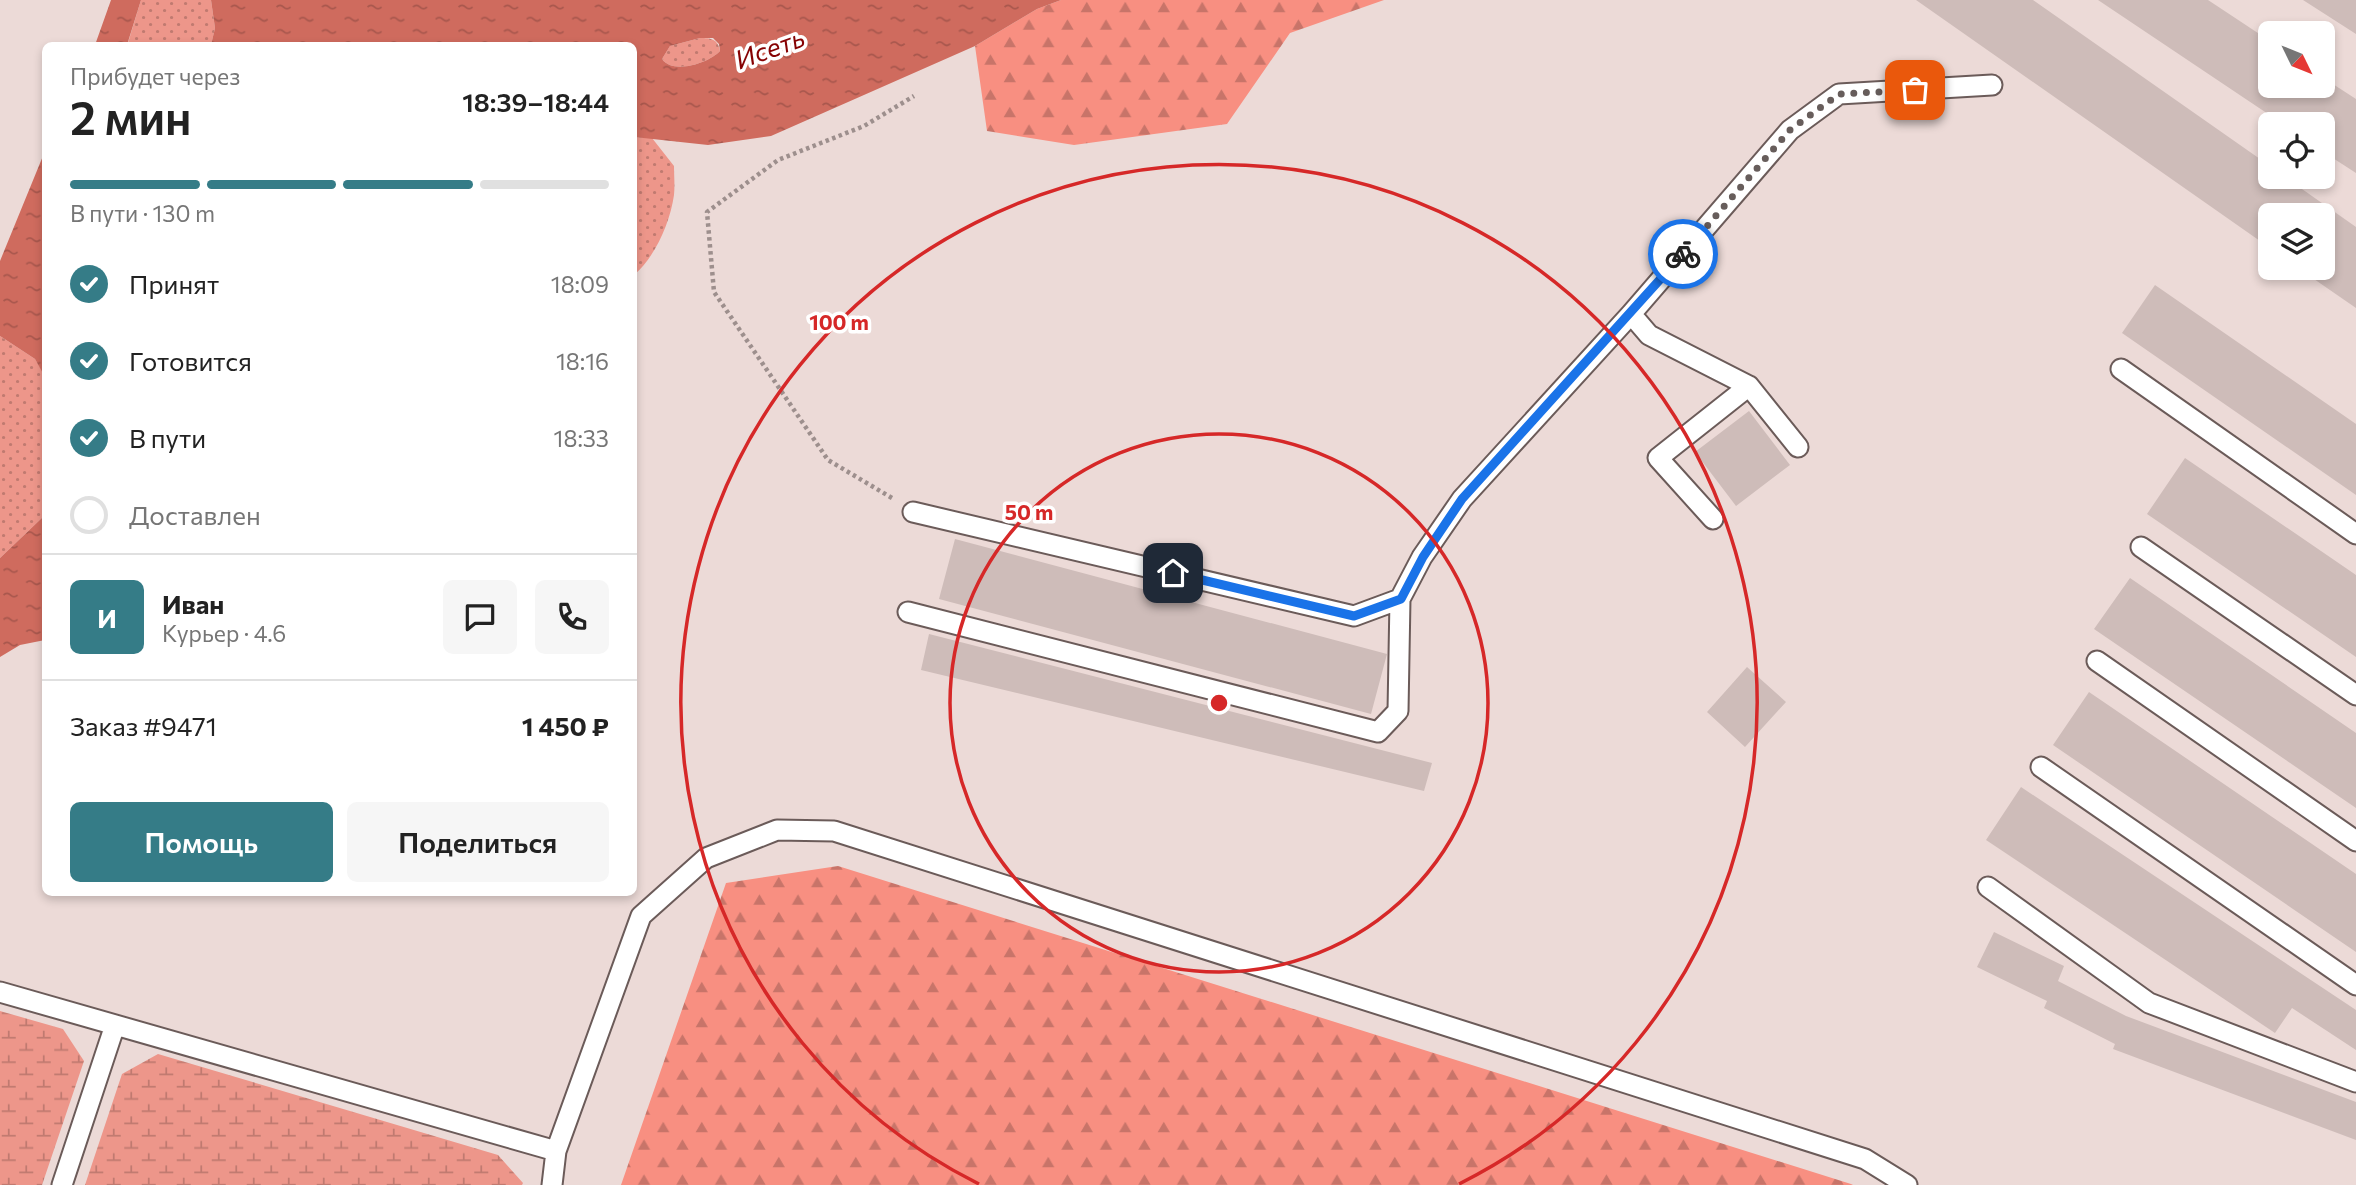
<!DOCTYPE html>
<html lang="ru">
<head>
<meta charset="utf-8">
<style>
	body { margin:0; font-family:Commissioner,sans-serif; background:#f6f6f6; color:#222; height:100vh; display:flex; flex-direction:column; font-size:26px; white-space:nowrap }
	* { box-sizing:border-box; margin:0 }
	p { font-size:23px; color:#767676 }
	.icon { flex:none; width:38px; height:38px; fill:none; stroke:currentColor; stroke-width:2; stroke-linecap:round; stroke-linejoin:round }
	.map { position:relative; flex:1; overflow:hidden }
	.panel { position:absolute; left:42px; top:42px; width:595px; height:854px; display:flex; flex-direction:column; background:#fff; border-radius:10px; box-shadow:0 4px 10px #0003 }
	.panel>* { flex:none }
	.needle { width:46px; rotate:133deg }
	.buttons { position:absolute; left:2258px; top:21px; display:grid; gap:14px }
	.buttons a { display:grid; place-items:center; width:77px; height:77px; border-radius:10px; background:#fff; box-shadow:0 4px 10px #0003; font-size:35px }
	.pin { position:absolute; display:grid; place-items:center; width:60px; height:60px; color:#fff; margin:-30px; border-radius:14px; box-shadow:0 4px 10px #0006 }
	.courier { position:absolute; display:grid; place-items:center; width:70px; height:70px; margin:-35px; border:5px solid #1a73e8; border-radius:50%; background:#fff; color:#222; box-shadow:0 2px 9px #0007 }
	.headline em { font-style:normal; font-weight:600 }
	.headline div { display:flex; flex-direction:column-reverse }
	.headline { display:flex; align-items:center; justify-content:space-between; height:119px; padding:0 28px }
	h1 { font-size:46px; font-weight:600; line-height:52px }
	.bar { display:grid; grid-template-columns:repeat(4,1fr); gap:10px 7px; align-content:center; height:84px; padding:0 28px }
	.bar i { height:9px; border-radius:5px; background:#e0e0e0 }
	.bar .active { background:#357c87 }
	.bar p { grid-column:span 4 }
	.line { display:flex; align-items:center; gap:18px; padding:0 28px; border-top:2px solid #e0e0e0 }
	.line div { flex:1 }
	.round { display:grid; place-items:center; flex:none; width:74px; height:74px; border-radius:10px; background:#f6f6f6 }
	ol { padding:0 28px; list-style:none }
	li { display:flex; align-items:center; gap:21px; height:77px }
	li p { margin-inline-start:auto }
	li .icon { padding:7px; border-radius:50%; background:#357c87; color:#fff; stroke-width:4 }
	li:last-child { color:#767676 }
	li i { width:38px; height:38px; border:4px solid #e0e0e0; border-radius:50% }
	.action { display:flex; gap:14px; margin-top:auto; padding:14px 28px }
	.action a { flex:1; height:80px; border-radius:10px; background:#357c87; color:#fff; font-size:28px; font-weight:600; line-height:80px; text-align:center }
	.action a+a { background:#f6f6f6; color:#222 }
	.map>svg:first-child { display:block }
	.grass { fill:url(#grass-dots) }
	.forest { fill:url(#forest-firs) }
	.wetland { fill:url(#wetland-marsh) }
	.water { fill:url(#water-ripples); fill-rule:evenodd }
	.building { fill:#cebcb9 }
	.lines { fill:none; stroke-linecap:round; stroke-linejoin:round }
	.lane-casing { stroke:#6b5b59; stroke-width:23 }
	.path { stroke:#9d8f8d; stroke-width:4.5; stroke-dasharray:3.5 3.5; stroke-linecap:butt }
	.lane { stroke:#fff; stroke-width:19 }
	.done { stroke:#675d5b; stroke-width:7; stroke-dasharray:0 12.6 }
	.route { stroke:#1a73e8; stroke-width:9 }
	.ring { fill:none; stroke:#d62828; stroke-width:3.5 }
	.labels { text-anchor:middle; stroke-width:7; stroke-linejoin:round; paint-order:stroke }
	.water-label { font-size:26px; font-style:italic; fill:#860203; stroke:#fff }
	.centre { fill:#d62828; stroke:#fff; stroke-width:3.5 }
	.ring-label { font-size:21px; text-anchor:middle; font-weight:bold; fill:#d62828; stroke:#fff; stroke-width:7; stroke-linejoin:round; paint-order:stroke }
</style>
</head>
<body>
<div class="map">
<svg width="2356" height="1185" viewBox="0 0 2356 1185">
	<defs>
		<pattern id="grass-dots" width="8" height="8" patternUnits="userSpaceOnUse" patternTransform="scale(1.75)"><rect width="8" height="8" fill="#ed968a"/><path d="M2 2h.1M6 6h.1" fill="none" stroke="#c07a70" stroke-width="1.8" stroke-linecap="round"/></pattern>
		<pattern id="forest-firs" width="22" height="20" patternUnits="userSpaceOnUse" patternTransform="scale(1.75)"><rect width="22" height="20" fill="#f88f81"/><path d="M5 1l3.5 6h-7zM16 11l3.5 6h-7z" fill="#c87469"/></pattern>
		<pattern id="wetland-marsh" width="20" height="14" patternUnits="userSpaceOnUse" patternTransform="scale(1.75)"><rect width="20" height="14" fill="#ed968a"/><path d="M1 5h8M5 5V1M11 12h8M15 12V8" fill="none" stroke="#c07a70"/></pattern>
		<pattern id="water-ripples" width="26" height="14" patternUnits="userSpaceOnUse" patternTransform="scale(1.75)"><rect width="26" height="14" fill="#cf6b5e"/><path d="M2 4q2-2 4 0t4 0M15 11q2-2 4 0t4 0" fill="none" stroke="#a8574d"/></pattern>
	</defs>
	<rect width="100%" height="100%" fill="#ecdad7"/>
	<!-- grass -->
	<path class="grass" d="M141 0H211L215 28 211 45 127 46Z
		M700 38C711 38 718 39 720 51 709 63 673 75 662 59L670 46Z
		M634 137 652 138 674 166C674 175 675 185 674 195 670 223 655 257 634 275Z
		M0 336 35 359 46 377 45 515 0 558Z"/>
	<!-- forest -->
	<path class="forest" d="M1061 0H1384L1290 33 1227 124 1074 145 987 131 975 46 1037 9Z
		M838 866 1851 1184 1853 1185H621L726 883Z"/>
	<!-- wetland -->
	<path class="wetland" d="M0 1011 63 1029 84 1061 42 1185H0Z
		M158 1054 498 1155 523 1183 522 1185H85L122 1074Z"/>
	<!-- water -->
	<path class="water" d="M111 0H141L127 45H95Z
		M211 0H1061L1037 9 975 46 771 136 708 145 634 137V46L211 45 215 28ZM700 38H713L719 44 720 51C709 63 673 75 662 59L670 46Z
		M45 151V377L35 359 0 336V261Z
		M45 515V640L20 645 0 657V558Z"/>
	<!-- building -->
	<path class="building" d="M1916 0H2033L2270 166V177H2285L2356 227V308L2298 268H2322V215H2270V248Z
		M2098 0H2208L2270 41V86H2322V77L2356 99V173L2322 151V124H2283Z
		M2303 0H2356V34Z
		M2155 285 2356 424V495L2122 333Z
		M1749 411 1790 465 1736 506 1695 452Z
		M2185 458 2356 575V657L2147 514Z
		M955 539 1387 654 1371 714 939 599Z
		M2130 578 2356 733V808L2094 629Z
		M929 634 1432 763 1424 791 921 670Z
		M1747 667 1786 702 1745 747 1707 712Z
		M2089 692 2356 874V952L2053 745Z
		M2021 787 2356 1010V1050L2292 1008 2275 1033 1986 840Z
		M1994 932 2064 966 2058 981 2126 1016 2356 1102V1140L2113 1049 2115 1044 2044 1008 2047 1001 1977 967Z"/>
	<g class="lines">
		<defs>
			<path id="lane" d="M1631 314 1649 335 1749 386 1798 447
				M2121 369 2356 534
				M913 512 1354 616 1400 599 1422 557 1462 499 1631 314 1790 130 1839 94 1992 85
				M1713 519 1658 458 1749 386
				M2141 547 2356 695
				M908 612 1378 732 1398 711 1400 599
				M2097 661 2356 841
				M2041 767 2356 985
				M1988 887 2149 1003 2356 1082
				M0 992 556 1151 552 1185
				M556 1151 641 916 706 858 777 830 834 831 1865 1159 1907 1185
				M62 1185 115 1025"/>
		</defs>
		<!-- lane casing -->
		<use href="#lane" class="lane-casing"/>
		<!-- path -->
		<path class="path" d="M892 498 828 460 714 292 707 212 778 160 864 126 914 96"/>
		<!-- lane -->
		<use href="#lane" class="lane"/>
	</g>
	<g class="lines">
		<!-- done -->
		<path class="done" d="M1683 254 1790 130 1839 94 1915 90"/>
		<!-- route -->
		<path class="route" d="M1173 573 1354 616 1401 599 1423 557 1462 499 1683 254"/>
	</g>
	<!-- distance rings -->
	<g class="ring">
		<circle cx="1219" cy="703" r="269"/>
		<path d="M979 1184A538 538 0 1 1 1459 1184"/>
	</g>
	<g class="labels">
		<!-- water labels -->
		<g class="water-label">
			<text transform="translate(770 49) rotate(-20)" y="9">Исеть</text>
		</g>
	</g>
	<circle cx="1219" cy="703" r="10" class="centre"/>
	<g class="ring-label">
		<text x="839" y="330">100 m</text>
		<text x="1029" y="520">50 m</text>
	</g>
</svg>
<div class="buttons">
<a><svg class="needle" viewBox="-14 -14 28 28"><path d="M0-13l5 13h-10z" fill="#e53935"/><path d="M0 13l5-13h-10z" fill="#767676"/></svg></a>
<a><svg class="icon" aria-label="locate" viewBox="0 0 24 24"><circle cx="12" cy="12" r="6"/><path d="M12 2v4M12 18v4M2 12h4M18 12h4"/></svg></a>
<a><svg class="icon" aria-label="layers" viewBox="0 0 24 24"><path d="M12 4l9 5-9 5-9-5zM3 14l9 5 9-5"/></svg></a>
</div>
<div class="pin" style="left:1915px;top:90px;background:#ea580c"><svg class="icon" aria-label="bag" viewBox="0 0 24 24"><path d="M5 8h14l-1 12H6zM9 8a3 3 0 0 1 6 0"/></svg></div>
<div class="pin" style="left:1173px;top:573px;background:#1f2937"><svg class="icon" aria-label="home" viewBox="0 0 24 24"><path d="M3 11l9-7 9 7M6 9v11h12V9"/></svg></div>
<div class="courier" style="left:1683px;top:254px"><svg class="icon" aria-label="bike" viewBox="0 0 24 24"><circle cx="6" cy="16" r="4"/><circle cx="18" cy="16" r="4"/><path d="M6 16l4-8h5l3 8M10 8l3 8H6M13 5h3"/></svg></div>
<section class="panel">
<div class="headline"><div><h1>2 мин</h1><p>Прибудет через</p></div><em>18:39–18:44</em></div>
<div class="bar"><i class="active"></i><i class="active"></i><i class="active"></i><i></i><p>В пути · 130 m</p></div>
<ol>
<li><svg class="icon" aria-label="check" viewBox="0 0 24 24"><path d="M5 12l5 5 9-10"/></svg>Принят<p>18:09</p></li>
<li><svg class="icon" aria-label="check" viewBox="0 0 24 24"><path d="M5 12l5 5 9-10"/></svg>Готовится<p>18:16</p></li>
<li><svg class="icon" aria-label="check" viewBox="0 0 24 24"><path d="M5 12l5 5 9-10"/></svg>В пути<p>18:33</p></li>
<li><i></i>Доставлен</li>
</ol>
<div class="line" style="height:126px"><b class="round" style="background:#357c87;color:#fff">И</b><div><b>Иван</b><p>Курьер · 4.6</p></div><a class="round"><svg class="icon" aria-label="chat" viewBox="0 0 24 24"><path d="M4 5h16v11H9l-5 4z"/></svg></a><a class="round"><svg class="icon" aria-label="phone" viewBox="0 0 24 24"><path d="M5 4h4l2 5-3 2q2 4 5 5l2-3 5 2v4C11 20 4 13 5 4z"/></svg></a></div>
<div class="line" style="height:91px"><div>Заказ #9471</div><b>1 450 ₽</b></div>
<div class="action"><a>Помощь</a><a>Поделиться</a></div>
</section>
</div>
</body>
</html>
